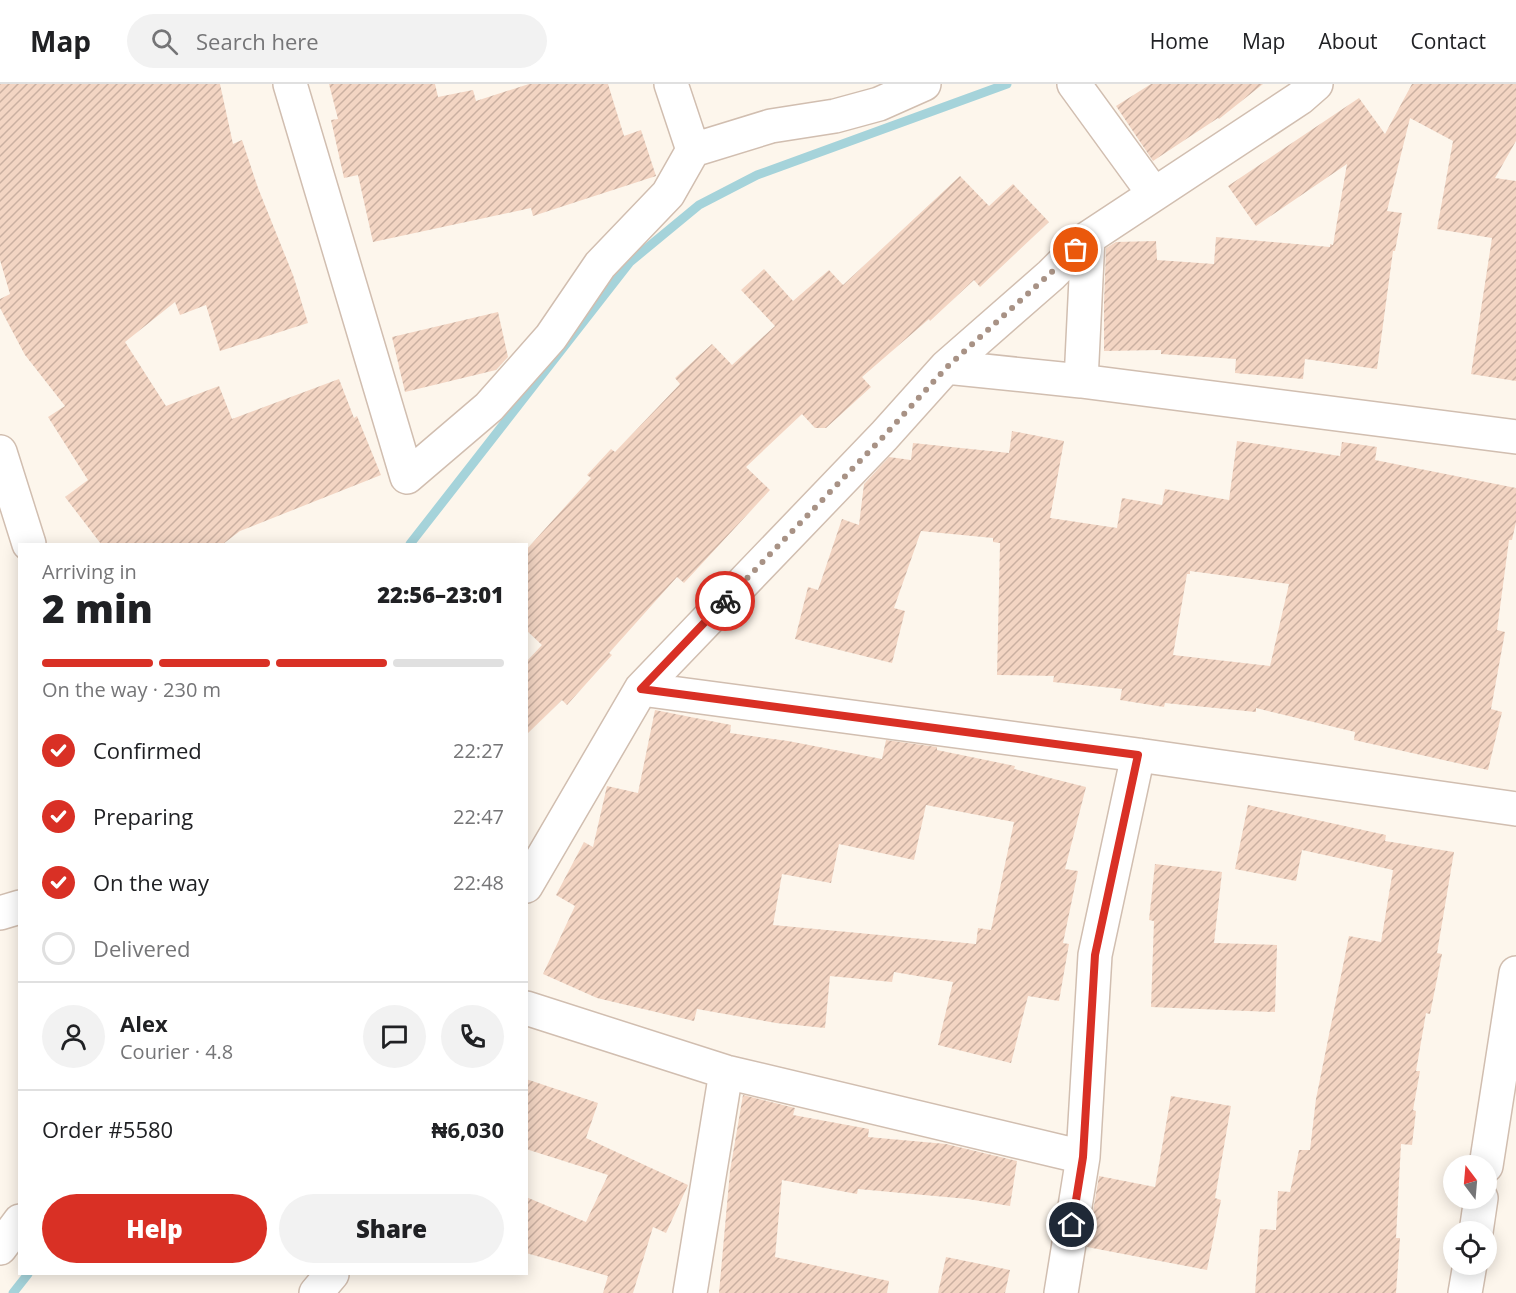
<!DOCTYPE html>
<html lang="en">
<head>
<meta charset="utf-8">
<style>
	body { margin:0; font-family:"Open Sans",sans-serif; background:#f2f2f2; color:#202124; height:100vh; display:flex; flex-direction:column; font-size:22px; white-space:nowrap }
	* { box-sizing:border-box; margin:0 }
	p { font-size:20px; color:#757577 }
	.icon { flex:none; width:33px; height:33px; fill:none; stroke:currentColor; stroke-width:2; stroke-linecap:round; stroke-linejoin:round }
	.map { position:relative; flex:1; overflow:hidden }
	.drawer { position:absolute; left:18px; top:459px; width:510px; height:732px; display:flex; flex-direction:column; background:#fff; border-radius:0px; box-shadow:0 3px 15px #0003 }
	.drawer>* { flex:none }
	.needle { width:39px; rotate:344deg }
	.buttons { position:absolute; left:1443px; top:1071px; display:grid; gap:12px }
	.buttons a { display:grid; place-items:center; width:54px; height:54px; border-radius:50%; background:#fff; box-shadow:0 3px 15px #0003; font-size:30px }
	.pin { position:absolute; display:grid; place-items:center; width:51px; height:51px; color:#fff; margin:-26px; border:3px solid #fff; border-radius:50%; box-shadow:0 2px 6px #0007 }
	.courier { position:absolute; display:grid; place-items:center; width:60px; height:60px; margin:-30px; border:4px solid #d93025; border-radius:50%; background:#fff; color:#222; box-shadow:0 2px 8px #0007 }
	.head em { font-style:normal; font-weight:800 }
	.head div { display:flex; flex-direction:column-reverse }
	.head { display:flex; align-items:center; justify-content:space-between; height:102px; padding:0 24px }
	h1 { font-size:39px; font-weight:800; line-height:45px }
	.bar { display:grid; grid-template-columns:repeat(4,1fr); gap:9px 6px; align-content:center; height:72px; padding:0 24px }
	.bar i { height:8px; border-radius:4px; background:#e0e0e0 }
	.bar .current { background:#d93025 }
	.bar p { grid-column:span 4 }
	.line { display:flex; align-items:center; gap:15px; padding:0 24px; border-top:2px solid #e0e0e0 }
	.line div { flex:1 }
	.round { display:grid; place-items:center; flex:none; width:63px; height:63px; border-radius:32px; background:#f2f2f2 }
	ol { padding:0 24px; list-style:none }
	li { display:flex; align-items:center; gap:18px; height:66px }
	li p { margin-inline-start:auto }
	li .icon { padding:6px; border-radius:50%; background:#d93025; color:#fff; stroke-width:4 }
	li:last-child { color:#757577 }
	li i { width:33px; height:33px; border:3px solid #e0e0e0; border-radius:50% }
	.button { display:flex; gap:12px; margin-top:auto; padding:12px 24px }
	.button a { flex:1; height:69px; border-radius:36px; background:#d93025; color:#fff; font-size:24px; font-weight:800; line-height:69px; text-align:center }
	.button a+a { background:#f2f2f2; color:#202124 }
	header { display:flex; align-items:center; gap:36px; box-sizing:border-box; height:84px; padding:0 30px; background:#fff; border-bottom:2px solid #e0e0e0 }
	header strong { font-size:28px }
	nav { display:flex; gap:33px; margin-inline-start:auto; font-size:21px }
	.search { width:420px; height:54px; background:#f2f2f2; display:flex; align-items:center; gap:15px; box-sizing:border-box; padding:0 21px; border-radius:33px; color:#757577; font-size:22px }
	.map>svg:first-child { display:block }
	.lines { fill:none; stroke-linecap:round; stroke-linejoin:round }
	.stream { stroke:#a5d3da; stroke-width:9 }
	.building { fill:url(#building-hatch); fill-rule:evenodd }
	.minor-casing { stroke:#d1beb0; stroke-width:36 }
	.minor { stroke:#fff; stroke-width:33 }
	.done { stroke:#a89285; stroke-width:6; stroke-dasharray:0 10.8 }
	.route { stroke:#d93025; stroke-width:8 }
</style>
</head>
<body>
<header>
<strong>Map</strong>
<div class="search"><svg class="icon" aria-label="search" viewBox="0 0 24 24"><circle cx="10" cy="10" r="6"/><path d="M15 15l6 6"/></svg>Search here</div>
<nav><a>Home</a><a>Map</a><a>About</a><a>Contact</a></nav>
</header>
<div class="map">
<svg width="1516" height="1209" viewBox="0 0 1516 1209">
	<defs>
		<pattern id="building-hatch" width="6" height="6" patternUnits="userSpaceOnUse" patternTransform="scale(1.5)"><rect width="6" height="6" fill="#f3d5c3"/><path d="M-1 1l2-2M0 6l6-6M5 7l2-2" fill="none" stroke="#cab0a1"/></pattern>
	</defs>
	<rect width="100%" height="100%" fill="#fdf6ec"/>
	<g class="lines">
		<!-- stream -->
		<path class="stream" d="M410 460 630 178 699 121 757 91 1007 0
			M13 1209 28 1190"/>
	</g>
	<!-- building -->
	<path class="building" d="M0 0H220L233 60 242 56 258 104 293 191 308 239 220 267 206 221 180 231 175 218 125 258 166 322 219 302 232 335 339 295 354 334 357 332 381 391 240 447 223 460H101L65 413 88 396 48 333 65 322 25 271 0 224V215L10 210 0 176Z
		M329 0H435L438 13 473 6 476 17 529 0H608L624 52 641 46 656 92 533 132 531 124 373 158 358 91 344 94 331 36 338 35Z
		M1151 0H1263L1219 35 1218 34 1153 77 1116 22Z
		M1412 0H1516V57L1495 94 1516 97V297L1471 290 1492 154 1437 145 1453 57 1410 34 1387 127 1402 129 1395 167H1393L1377 285 1305 275 1303 295 1235 289 1236 275 1161 270V266L1104 267V219L1106 164 1116 158 1156 157 1157 176 1214 180 1216 153 1330 163V160L1333 161 1347 80 1256 142 1228 102 1359 14 1385 50Z
		M960 92 989 122 1013 100 1049 138 980 203 974 196 930 237 929 235 862 293 871 303 826 344H815L802 330 746 383 770 406 684 499 677 493 609 569 612 571 567 621 562 616 526 651V578L542 561 526 546V466L591 394 587 391 611 365 615 368 680 300 675 294 712 260 732 281 775 242 741 206 764 185 793 217 829 186 843 201Z
		M498 228 508 273 496 286 405 308 392 253Z
		M1012 347 1064 357 1050 434 1117 444 1122 414 1162 421 1165 405 1229 416 1237 357 1340 372 1342 358 1377 363 1375 376 1516 404V438L1512 456H1509L1497 546 1505 548 1491 625 1502 628 1488 686 1354 656 1355 648 1256 624V628L1165 619 1164 623 1120 616 1122 605 1053 598 1054 592 997 591 1000 459 993 458V454L921 447 894 524 905 527 892 579 795 555 808 503 818 506 842 435 859 441 864 400 889 373 911 376 913 359 1009 369ZM1190 487 1289 500 1270 582 1173 571 1187 490H1190Z
		M655 626 731 641 730 649 788 657 882 675 886 656 937 663V666L1015 682 1014 685 1086 703 1065 785 1078 787 1063 859 1069 860 1059 917 1028 912 1011 979 938 961 953 898 894 888 892 898 830 892 825 944 776 939 697 925 694 937 597 914 543 890 575 822 556 811 584 758 593 763 607 702 638 709ZM926 721 1014 738 991 846 978 844 976 860 773 841 782 790 831 799 839 760 914 776Z
		M1248 721 1386 751 1385 757 1454 768 1437 869 1442 870 1430 930 1426 929 1416 987H1420L1413 1026 1416 1027 1412 1061 1401 1060 1396 1154H1400L1396 1209H1255L1260 1145 1276 1146 1278 1107 1290 1108 1299 1066H1310L1316 1015 1349 852 1381 858 1393 786 1302 766 1296 797 1235 785Z
		M1155 780 1222 788 1214 859 1277 861 1275 928 1151 923 1154 837 1149 836Z
		M526 995 598 1019 586 1054 688 1101 666 1149 653 1143 633 1209H603L608 1192 526 1169V1113L586 1138 608 1091 526 1065Z
		M743 1011 795 1024 793 1031 869 1045 868 1053 946 1060 1017 1077 1010 1122 968 1115 858 1105 857 1110 782 1096 775 1173 889 1197 887 1209H719L730 1087Z
		M1171 1012 1231 1022 1215 1114 1221 1116 1207 1186 1087 1163 1099 1092 1155 1103Z
		M946 1173 1010 1186 1005 1209H938Z"/>
	<g class="lines">
		<defs>
			<path id="minor" d="M290 0 407 393 489 323 551 253 600 181 668 110 693 66 771 42 835 32 879 20 924 0
				M671 0 693 66
				M1074 0 1154 110
				M946 283 1081 297 1516 353
				M1081 297 1088 154
				M0 368 29 460
				M641 605 1138 671 1516 725
				M526 802 641 605 884 352 946 283 1051 191 1088 154 1300 14 1316 0
				M0 829 20 823
				M526 924 726 988 1083 1073
				M1486 1082 1516 889
				M1476 1148 1481 1114
				M0 1164 20 1137
				M316 1209 332 1190
				M690 1209 726 988
				M1061 1209 1083 1073 1095 871 1138 671
				M1465 1209 1470 1180"/>
		</defs>
		<!-- minor casing -->
		<use href="#minor" class="minor-casing"/>
		<!-- minor -->
		<use href="#minor" class="minor"/>
	</g>
	<g class="lines">
		<!-- done -->
		<path class="done" d="M725 517 884 352 946 284 1076 166"/>
		<!-- route -->
		<path class="route" d="M725 517 641 605 1138 671 1095 871 1083 1073 1072 1141"/>
	</g>
</svg>
<div class="buttons">
<a><svg class="needle" viewBox="-14 -14 28 28"><path d="M0-13l5 13h-10z" fill="#e53935"/><path d="M0 13l5-13h-10z" fill="#757577"/></svg></a>
<a><svg class="icon" aria-label="locate" viewBox="0 0 24 24"><circle cx="12" cy="12" r="6"/><path d="M12 2v4M12 18v4M2 12h4M18 12h4"/></svg></a>
</div>
<div class="pin" style="left:1076px;top:166px;background:#ea580c"><svg class="icon" aria-label="bag" viewBox="0 0 24 24"><path d="M5 8h14l-1 12H6zM9 8a3 3 0 0 1 6 0"/></svg></div>
<div class="pin" style="left:1072px;top:1141px;background:#1f2937"><svg class="icon" aria-label="home" viewBox="0 0 24 24"><path d="M3 11l9-7 9 7M6 9v11h12V9"/></svg></div>
<div class="courier" style="left:725px;top:517px"><svg class="icon" aria-label="bike" viewBox="0 0 24 24"><circle cx="6" cy="16" r="4"/><circle cx="18" cy="16" r="4"/><path d="M6 16l4-8h5l3 8M10 8l3 8H6M13 5h3"/></svg></div>
<section class="drawer">
<div class="head"><div><h1>2 min</h1><p>Arriving in</p></div><em>22:56–23:01</em></div>
<div class="bar"><i class="current"></i><i class="current"></i><i class="current"></i><i></i><p>On the way · 230 m</p></div>
<ol>
<li><svg class="icon" aria-label="check" viewBox="0 0 24 24"><path d="M5 12l5 5 9-10"/></svg>Confirmed<p>22:27</p></li>
<li><svg class="icon" aria-label="check" viewBox="0 0 24 24"><path d="M5 12l5 5 9-10"/></svg>Preparing<p>22:47</p></li>
<li><svg class="icon" aria-label="check" viewBox="0 0 24 24"><path d="M5 12l5 5 9-10"/></svg>On the way<p>22:48</p></li>
<li><i></i>Delivered</li>
</ol>
<div class="line" style="height:108px"><a class="round"><svg class="icon" aria-label="person" viewBox="0 0 24 24"><circle cx="12" cy="8" r="4"/><path d="M4 21q1-7 8-7t8 7"/></svg></a><div><b>Alex</b><p>Courier · 4.8</p></div><a class="round"><svg class="icon" aria-label="chat" viewBox="0 0 24 24"><path d="M4 5h16v11H9l-5 4z"/></svg></a><a class="round"><svg class="icon" aria-label="phone" viewBox="0 0 24 24"><path d="M5 4h4l2 5-3 2q2 4 5 5l2-3 5 2v4C11 20 4 13 5 4z"/></svg></a></div>
<div class="line" style="height:78px"><div>Order #5580</div><b>₦6,030</b></div>
<div class="button"><a>Help</a><a>Share</a></div>
</section>
</div>
</body>
</html>
